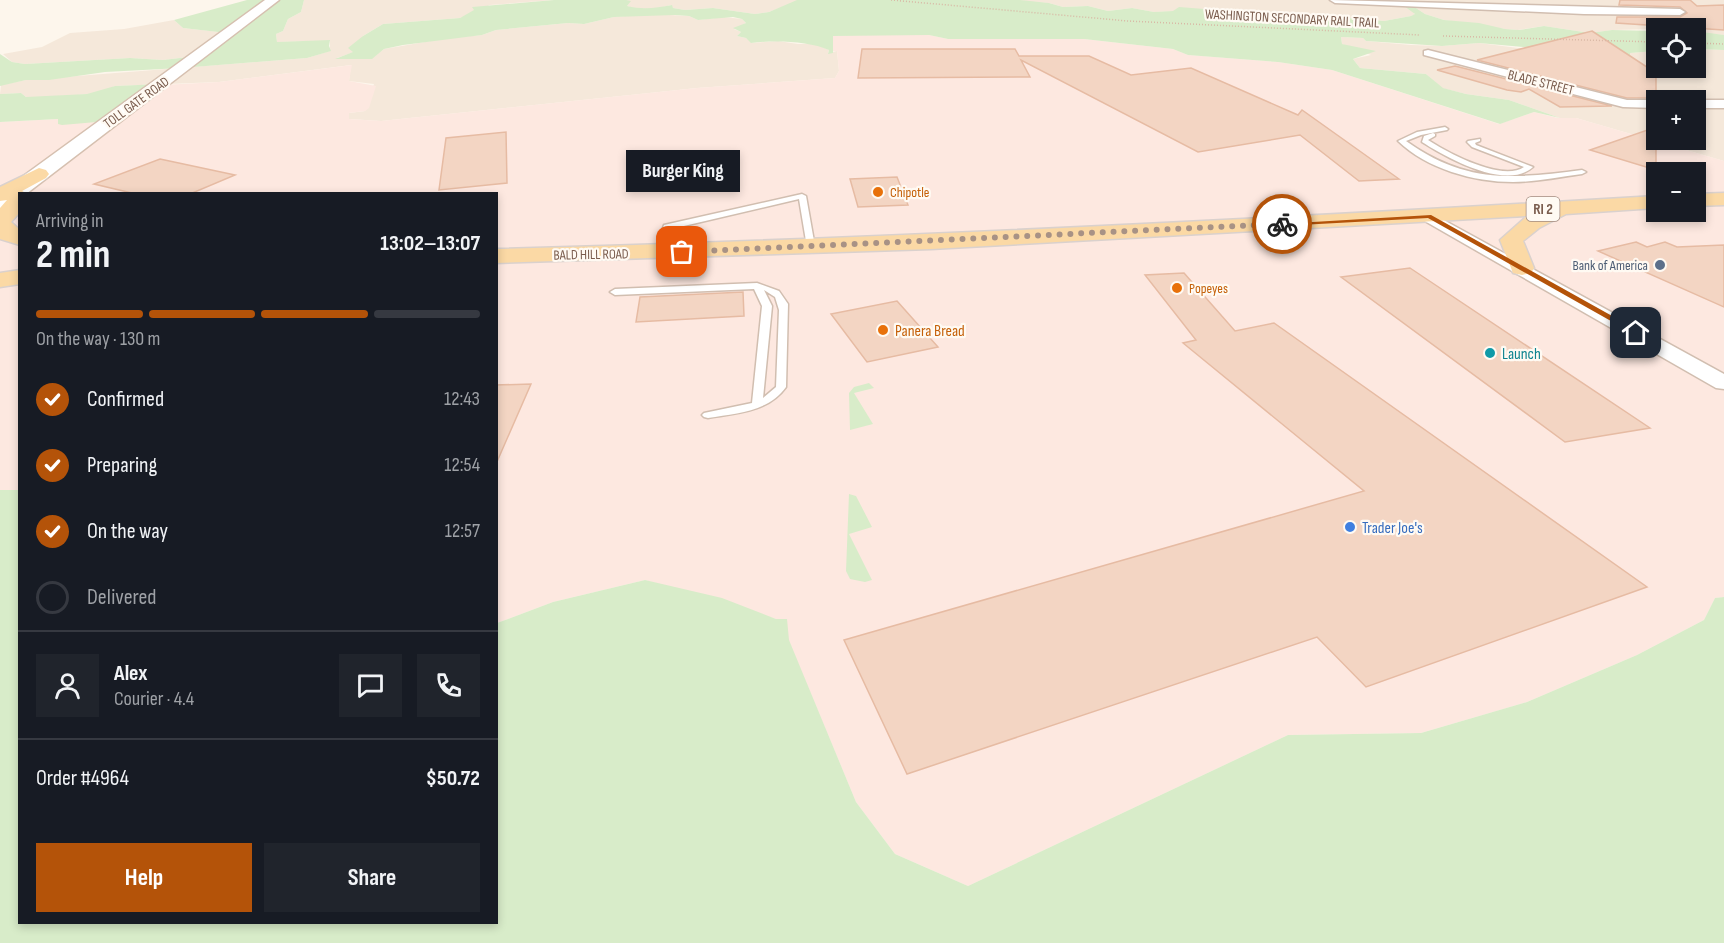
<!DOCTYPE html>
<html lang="en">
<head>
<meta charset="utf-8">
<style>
	body { margin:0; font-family:"Sofia Sans Condensed",sans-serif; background:#20242c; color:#f1f3f6; height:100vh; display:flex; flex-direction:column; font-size:22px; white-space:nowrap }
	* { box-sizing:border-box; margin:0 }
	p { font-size:20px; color:#9ea1a6 }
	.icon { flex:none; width:33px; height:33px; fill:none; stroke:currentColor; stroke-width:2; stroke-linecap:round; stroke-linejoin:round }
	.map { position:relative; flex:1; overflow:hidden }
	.panel { position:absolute; left:18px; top:192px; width:480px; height:732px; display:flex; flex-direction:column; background:#171b24; border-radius:0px; box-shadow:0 3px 9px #0003 }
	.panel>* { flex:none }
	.buttons { position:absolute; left:1646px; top:18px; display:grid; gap:12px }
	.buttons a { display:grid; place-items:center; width:60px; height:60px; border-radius:0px; background:#171b24; box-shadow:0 3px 9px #0003; font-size:30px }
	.pin { position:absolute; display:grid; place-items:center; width:51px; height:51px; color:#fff; margin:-26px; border-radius:12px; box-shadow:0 3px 9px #0006 }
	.courier { position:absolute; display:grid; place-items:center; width:60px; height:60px; margin:-30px; border:4px solid #b45309; border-radius:50%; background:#fff; color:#222; box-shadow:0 2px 8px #0007 }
	.bubble { position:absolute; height:42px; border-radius:0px; background:#171b24; box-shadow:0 3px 9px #0003; font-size:20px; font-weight:700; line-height:42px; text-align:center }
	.headline em { font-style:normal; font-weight:700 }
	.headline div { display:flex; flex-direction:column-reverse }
	.headline { display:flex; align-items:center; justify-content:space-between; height:102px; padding:0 18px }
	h1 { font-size:39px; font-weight:700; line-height:45px }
	.bar { display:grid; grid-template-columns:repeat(4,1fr); gap:9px 6px; align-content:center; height:72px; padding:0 18px }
	.bar i { height:8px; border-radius:4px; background:#363941 }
	.bar .active { background:#b45309 }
	.bar p { grid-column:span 4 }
	.line { display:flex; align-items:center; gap:15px; padding:0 18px; border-top:2px solid #363941 }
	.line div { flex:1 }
	.round { display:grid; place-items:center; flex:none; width:63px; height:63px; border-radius:0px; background:#20242c }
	ol { padding:0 18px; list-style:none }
	li { display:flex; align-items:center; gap:18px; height:66px }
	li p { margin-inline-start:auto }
	li .icon { padding:6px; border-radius:50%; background:#b45309; color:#fff; stroke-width:4 }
	li:last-child { color:#9ea1a6 }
	li i { width:33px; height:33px; border:3px solid #363941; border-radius:50% }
	.primary-button { display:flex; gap:12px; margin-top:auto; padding:12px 18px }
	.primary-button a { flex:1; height:69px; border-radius:0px; background:#b45309; color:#fff; font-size:24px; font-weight:700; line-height:69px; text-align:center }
	.primary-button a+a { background:#20242c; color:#f1f3f6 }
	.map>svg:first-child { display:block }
	.residential { fill:#f5e8da; fill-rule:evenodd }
	.commercial { fill:#fde8e0; fill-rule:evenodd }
	.green { fill:#d8ecc9 }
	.building { fill:#f3d5c3; stroke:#e6bba3; stroke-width:1.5 }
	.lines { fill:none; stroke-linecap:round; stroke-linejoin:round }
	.lane-casing { stroke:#d1beb0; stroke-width:3 }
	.street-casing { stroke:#d1beb0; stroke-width:3 }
	.secondary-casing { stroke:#d6c0b0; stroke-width:3 }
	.primary-casing { stroke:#dad1cd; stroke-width:3 }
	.path { stroke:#d9b8a5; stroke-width:1.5; stroke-dasharray:1 2; stroke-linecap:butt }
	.lane { fill:#fff; fill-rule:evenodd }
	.street { fill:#fff; fill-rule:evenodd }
	.secondary { fill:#fff; fill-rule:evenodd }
	.primary { fill:#fbd9a5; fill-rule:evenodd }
	.route { fill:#b45309 }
	.done { stroke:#a89285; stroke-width:6; stroke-dasharray:0 10.8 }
	.food-dot { fill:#e8710a; stroke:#fffaf3; stroke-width:2 }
	.service-dot { fill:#5c6f8a; stroke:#fffaf3; stroke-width:2 }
	.culture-dot { fill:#0f9aa8; stroke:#fffaf3; stroke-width:2 }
	.shop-dot { fill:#3f7fe0; stroke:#fffaf3; stroke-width:2 }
	.labels { text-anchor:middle; stroke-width:4.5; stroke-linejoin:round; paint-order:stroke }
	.far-street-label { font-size:14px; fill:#7a5c4d; stroke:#fffaf3 }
	.far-food-label { font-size:14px; fill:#c56008; stroke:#fffaf3; text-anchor:start }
	.far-service-label { font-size:14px; fill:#4e5e75; stroke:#fffaf3; text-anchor:end }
	.shield { fill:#fffaf3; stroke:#a28b7f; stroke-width:1.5 }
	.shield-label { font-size:15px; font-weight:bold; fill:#7a5c4d }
	.food-label { font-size:16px; fill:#c56008; stroke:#fffaf3; text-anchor:start }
	.culture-label { font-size:16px; fill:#0d838f; stroke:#fffaf3; text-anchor:start }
	.shop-label { font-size:16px; fill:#366cbe; stroke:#fffaf3; text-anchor:start }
</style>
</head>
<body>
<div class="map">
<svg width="1724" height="943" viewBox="0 0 1724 943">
	<rect width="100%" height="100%" fill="#fdf6ec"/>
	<!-- residential -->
	<path class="residential" d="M304 0H554L490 5 460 18 383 24 363 36 354 52 337 58 371 59 384 49 448 38 482 35 496 30 568 23 584 24 614 17 650 14 689 16 698 20 724 17 742 19 746 23 734 29 741 32 737 36 746 38 752 43 778 41 798 44H816L829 50 828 53 837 51 839 71 835 78 697 88 381 121 349 119V113L365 111 374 84 349 81 351 65 219 82 115 86 98 93 57 97H26L21 93 0 94 1 85 26 80 307 58 330 51V41L277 42 276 34 283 31 288 19 301 12Z
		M608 0H797L798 1 769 12 755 14 713 8 685 10 673 8 671 5 655 9H637L627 6 630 1Z
		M994 0H1724V35L1695 33V28L1613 30 1590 33 1544 26 1518 30 1505 29 1444 20 1425 14 1410 4 1415 15 1411 16 1384 21 1353 18 1322 21 1298 16 1259 20 1225 14 1217 10 1154 12 1132 8 1108 11 1088 6 1063 7 1049 3Z
		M174 20 183 28 228 33 197 56 163 60 130 58 25 64 12 62 3 54 42 47 70 33 124 29Z
		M1341 37 1363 38 1366 41 1411 45 1442 46 1479 43 1541 51 1630 57V53L1656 51V68H1695V49L1724 50V161L1576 118H1560L1509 100 1466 94 1442 88 1426 74 1360 68 1353 59 1371 55 1342 44ZM1656 100H1695V140H1656Z"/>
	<!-- commercial -->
	<path class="commercial" d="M849 35H929L948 39H1084L1173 49 1188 55 1278 62 1332 70 1499 124 1534 112 1558 118H1576L1724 161V597L1715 598 1704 620 1637 655 1527 702 1421 733 1288 735 968 886 895 854 856 802 788 639 786 619H776L645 580 553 602 497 623 496 194H20L19 490H0V122L58 119 162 85 219 82 352 65 349 81 376 86 369 108 365 111 349 113V119L381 121 697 88 835 78 839 71 837 51H833V36ZM1656 172H1695V212H1656Z"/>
	<!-- green -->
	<path class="green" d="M247 0H304L301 12 288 19 283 31 276 34 277 42 330 40 329 46 331 51 307 58 181 68 105 72 49 80H26L0 86V54L12 62 25 64 130 58 163 60 197 56 227 33 183 28 174 20Z
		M554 0H626L631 1 627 6C643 10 656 8 672 5L673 8 685 10 713 8 755 14 769 12 797 0H1020L1049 3 1063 7 1088 6 1108 11 1132 8 1154 12 1173 11 1179 7 1217 10 1225 14 1259 20 1298 16 1322 21 1353 18 1384 21 1411 16 1415 14 1400 3 1410 4 1425 14 1444 20 1479 23 1505 29 1519 30 1544 26 1590 33 1612 30 1656 31V51L1630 53V57L1479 43 1442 46 1366 41 1363 38 1341 37 1342 44 1376 51 1353 59 1360 68 1426 74 1443 88 1466 94 1509 100 1560 118 1534 112 1500 124 1332 70 1278 62 1188 55 1173 49 1084 39H948L929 35 833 36V53L828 54 829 50C809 41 774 40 751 43L746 38 737 36 741 32 733 28 746 23 742 19 733 17 698 20 689 16 675 15 614 17 584 24 568 23 496 30 482 35 403 45 384 49 372 59H335L353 52 348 48 363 36 383 24 460 18 474 10 472 7Z
		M1702 32 1724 35V50L1695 49V33Z
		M161 84 108 121 62 125 58 124V119L0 122V94L21 93 26 97 87 94 115 86Z
		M869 383 874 388 854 393 873 424 850 430 849 393 854 387Z
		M0 490H20V922H496L497 623 553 602 645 580 722 598 776 619H787L789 640 856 802 895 854 968 886 1288 735 1421 733 1527 702 1637 655 1704 620 1715 598 1724 597V943H0Z
		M849 494 856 496 872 527 849 534 872 580 865 582 850 579 846 571Z"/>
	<!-- building -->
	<path class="building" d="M1620 0H1690L1697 6 1724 5V30L1616 23 1617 17H1680L1687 13 1680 7 1619 5Z
		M1592 31 1656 73V98H1627L1477 60Z
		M862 49H1015L1019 56H1089L1131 75 1191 68 1298 115 1302 110 1399 179 1359 181 1300 135 1198 152 1021 60 1030 77 858 78Z
		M1455 66 1612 106 1560 107 1529 89 1521 92 1507 90 1437 70Z
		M1656 127V170L1590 150Z
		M506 132 507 183 439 190 446 138Z
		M160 159 235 175 190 194H136L94 184Z
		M897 177 908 205 858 207 850 179Z
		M1636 242 1647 247 1665 242 1677 247 1724 245V307L1598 251Z
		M1410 268 1650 428 1565 442 1341 277Z
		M1184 273 1235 331 1274 323 1647 587 1366 687 1317 637 907 774 844 640 1364 491 1183 343 1196 340 1145 275Z
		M743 292 744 316 636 322 640 297Z
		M897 301 938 347 867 362 831 314Z
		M531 384 496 464V385Z"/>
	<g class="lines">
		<defs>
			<path id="lane" d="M1445 127 1448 129 1447 130 1421 135 1406 141C1466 184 1513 179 1582 170L1586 172 1582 174C1559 177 1536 182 1513 182 1474 182 1427 169 1398 141L1417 132Z
				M1433 133 1435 134V136L1428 140C1448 153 1502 182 1524 167L1472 147 1467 142 1468 141 1480 139V141L1475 143 1476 145 1533 167C1506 191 1447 158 1422 142L1424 136Z
				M802 194 806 196 815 247 814 249 807 247 799 199 671 229 662 253 658 256 654 253 664 225Z
				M757 283 779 291 788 304 786 387C768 412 737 413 708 418L704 417 702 415 704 413 752 403 762 306 754 289 615 295 610 292 615 289ZM764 290 775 297 779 310 776 387 763 398 772 306Z"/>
			<path id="street" d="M1330 0 1680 9 1685 12 1680 15 1584 14 1335 3Z
				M1428 50 1627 100H1657L1656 108 1623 107 1424 55V51Z
				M1694 100H1724V108H1695Z
				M1429 212 1724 374V389L1716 388 1423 220 1421 217 1423 214Z"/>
			<path id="secondary" d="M265 0H279L26 194H20V198L8 208 0 209V193Z"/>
			<path id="primary" d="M39 168 46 170 49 174 46 178 22 191 28 194H20V212L11 222 20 230V245L0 239V208L7 200 0 201V187Z
				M1724 193V205L1695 206V194Z
				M1656 196V208L1566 214 1539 228 1523 241 1534 268 1531 273 1522 275 1513 273 1500 240 1527 216 931 249 496 263V249C883 239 1270 219 1656 196Z
				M20 270V284L0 287V273Z"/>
		</defs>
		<!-- lane casing -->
		<use href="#lane" class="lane-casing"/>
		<!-- street casing -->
		<use href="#street" class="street-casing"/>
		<!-- secondary casing -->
		<use href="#secondary" class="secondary-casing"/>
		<!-- primary casing -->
		<use href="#primary" class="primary-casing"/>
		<!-- path -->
		<path class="path" d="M891 0 1128 21 1420 35
			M1443 36 1656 42
			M1695 43 1724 44"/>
		<!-- lane -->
		<use href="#lane" class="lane"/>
		<!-- street -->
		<use href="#street" class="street"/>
		<!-- secondary -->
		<use href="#secondary" class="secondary"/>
		<!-- primary -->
		<use href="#primary" class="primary"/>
	</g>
	<!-- route -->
	<path class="route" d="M1431 215 1639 331 1640 333 1634 334 1428 218 1282 226 1279 224Z"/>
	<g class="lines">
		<!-- done -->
		<path class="done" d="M682 252 1282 224"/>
	</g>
	<!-- markers -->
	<g class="food-dot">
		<circle cx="878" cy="192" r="6"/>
		<circle cx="1177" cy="288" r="6"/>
		<circle cx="883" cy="330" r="6"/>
	</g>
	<circle class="service-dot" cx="1660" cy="265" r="6"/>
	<circle class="culture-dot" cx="1490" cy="353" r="6"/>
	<circle class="shop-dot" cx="1350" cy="527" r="6"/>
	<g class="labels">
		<!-- far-street labels -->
		<g class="far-street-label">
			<text transform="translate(1292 18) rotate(3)" y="5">WASHINGTON SECONDARY RAIL TRAIL</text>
			<text transform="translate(1541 82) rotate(14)" y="5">BLADE STREET</text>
			<text transform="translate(136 102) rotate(-36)" y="5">TOLL GATE ROAD</text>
			<text transform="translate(591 254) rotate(-1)" y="5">BALD HILL ROAD</text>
		</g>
		<!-- far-food labels -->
		<g class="far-food-label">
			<text x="890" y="197">Chipotle</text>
			<text x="1189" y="293">Popeyes</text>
		</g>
		<!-- far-service labels -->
		<g class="far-service-label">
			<text x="1648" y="270">Bank of America</text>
		</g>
		<!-- shield labels -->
		<rect class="shield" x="1526.5" y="197" width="33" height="24" rx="4.5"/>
		<g class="shield-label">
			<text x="1543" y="214">RI 2</text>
		</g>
		<!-- food labels -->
		<g class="food-label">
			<text x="895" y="336">Panera Bread</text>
		</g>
		<!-- culture labels -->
		<g class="culture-label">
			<text x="1502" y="359">Launch</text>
		</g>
		<!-- shop labels -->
		<g class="shop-label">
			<text x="1362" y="533">Trader Joe's</text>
		</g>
	</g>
</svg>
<div class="buttons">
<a><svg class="icon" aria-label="locate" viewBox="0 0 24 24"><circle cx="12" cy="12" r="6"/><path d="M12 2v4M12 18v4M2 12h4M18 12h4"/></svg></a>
<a>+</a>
<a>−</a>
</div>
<div class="pin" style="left:682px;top:252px;background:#ea580c"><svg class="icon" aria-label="bag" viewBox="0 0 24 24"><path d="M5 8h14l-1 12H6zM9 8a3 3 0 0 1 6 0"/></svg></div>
<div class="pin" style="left:1636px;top:333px;background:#1f2937"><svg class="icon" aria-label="home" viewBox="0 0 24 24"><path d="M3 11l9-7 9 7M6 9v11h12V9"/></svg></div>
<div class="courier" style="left:1282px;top:224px"><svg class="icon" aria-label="bike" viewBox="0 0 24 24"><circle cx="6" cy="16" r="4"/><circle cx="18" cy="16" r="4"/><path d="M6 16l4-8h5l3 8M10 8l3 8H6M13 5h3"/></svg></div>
<div class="bubble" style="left:626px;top:150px;width:114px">Burger King</div>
<section class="panel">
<div class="headline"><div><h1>2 min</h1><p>Arriving in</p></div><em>13:02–13:07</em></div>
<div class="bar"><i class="active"></i><i class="active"></i><i class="active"></i><i></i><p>On the way · 130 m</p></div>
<ol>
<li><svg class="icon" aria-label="check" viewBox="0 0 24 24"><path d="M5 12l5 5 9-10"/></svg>Confirmed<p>12:43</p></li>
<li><svg class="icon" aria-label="check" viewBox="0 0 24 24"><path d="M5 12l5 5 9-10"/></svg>Preparing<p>12:54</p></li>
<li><svg class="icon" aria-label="check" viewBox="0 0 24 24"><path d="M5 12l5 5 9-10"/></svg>On the way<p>12:57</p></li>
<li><i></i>Delivered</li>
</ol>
<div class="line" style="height:108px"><a class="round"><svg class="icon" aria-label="person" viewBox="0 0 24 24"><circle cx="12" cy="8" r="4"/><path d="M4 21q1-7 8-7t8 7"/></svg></a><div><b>Alex</b><p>Courier · 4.4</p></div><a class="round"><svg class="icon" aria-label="chat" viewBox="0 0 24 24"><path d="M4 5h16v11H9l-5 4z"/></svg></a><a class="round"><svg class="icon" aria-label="phone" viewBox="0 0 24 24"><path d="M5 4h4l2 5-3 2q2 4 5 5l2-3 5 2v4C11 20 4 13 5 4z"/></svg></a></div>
<div class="line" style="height:78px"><div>Order #4964</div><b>$50.72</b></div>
<div class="primary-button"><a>Help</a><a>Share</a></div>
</section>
</div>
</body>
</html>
